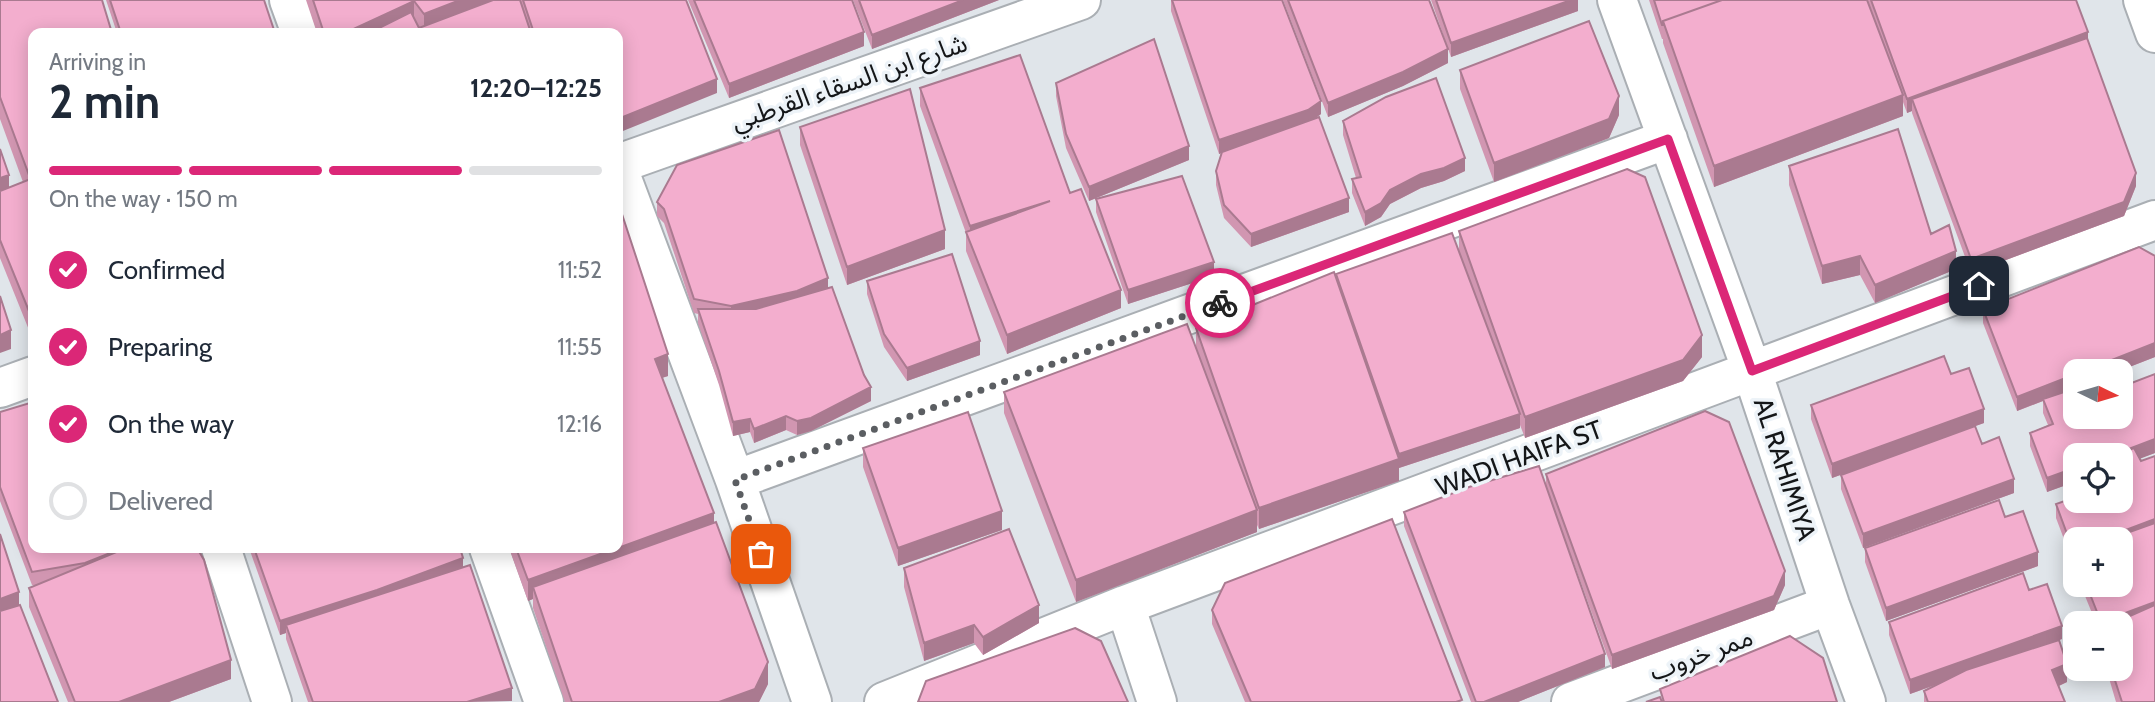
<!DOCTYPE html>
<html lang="en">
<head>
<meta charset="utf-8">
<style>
	body { margin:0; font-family:Cabin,"Noto Sans Arabic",sans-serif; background:#f6f6f7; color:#1f2937; height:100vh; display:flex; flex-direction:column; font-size:26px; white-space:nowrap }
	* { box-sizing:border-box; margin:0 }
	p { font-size:23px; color:#747a83 }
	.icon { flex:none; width:38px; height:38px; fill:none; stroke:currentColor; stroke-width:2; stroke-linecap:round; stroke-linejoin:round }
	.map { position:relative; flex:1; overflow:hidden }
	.side { position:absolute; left:28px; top:28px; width:595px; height:525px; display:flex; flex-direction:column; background:#fff; border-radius:14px; box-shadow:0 4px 18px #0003 }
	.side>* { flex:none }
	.needle { width:46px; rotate:95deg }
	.buttons { position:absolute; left:2063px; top:359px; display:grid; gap:14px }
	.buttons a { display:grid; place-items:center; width:70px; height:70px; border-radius:14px; background:#fff; box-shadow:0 4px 18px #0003; font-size:35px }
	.pin { position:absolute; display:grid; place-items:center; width:60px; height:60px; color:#fff; margin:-30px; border-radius:14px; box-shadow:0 4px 10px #0006 }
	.courier { position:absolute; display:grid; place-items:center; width:70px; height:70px; margin:-35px; border:5px solid #db2777; border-radius:50%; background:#fff; color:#222; box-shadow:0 2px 9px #0007 }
	.head em { font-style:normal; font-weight:800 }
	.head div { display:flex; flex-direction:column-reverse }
	.head { display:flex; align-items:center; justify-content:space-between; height:119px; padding:0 21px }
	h1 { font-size:46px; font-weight:800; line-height:52px }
	.bar { display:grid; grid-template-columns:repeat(4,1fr); gap:10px 7px; align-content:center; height:84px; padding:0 21px }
	.bar i { height:9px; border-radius:5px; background:#e0e1e3 }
	.bar .on { background:#db2777 }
	.bar p { grid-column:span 4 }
	ol { padding:0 21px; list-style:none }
	li { display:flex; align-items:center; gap:21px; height:77px }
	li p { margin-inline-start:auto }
	li .icon { padding:7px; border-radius:50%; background:#db2777; color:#fff; stroke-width:4 }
	li:last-child { color:#747a83 }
	li i { width:38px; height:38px; border:4px solid #e0e1e3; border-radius:50% }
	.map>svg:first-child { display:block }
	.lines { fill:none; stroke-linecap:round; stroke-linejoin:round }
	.minor-casing { stroke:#aaafb4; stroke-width:42 }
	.minor { stroke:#fff; stroke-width:38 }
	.wall { fill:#d196b1; fill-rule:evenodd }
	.shaded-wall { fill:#aa7a90 }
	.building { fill:#f3aece; stroke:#aa7a90; stroke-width:2 }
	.done { stroke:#5b5e62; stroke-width:7; stroke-dasharray:0 12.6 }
	.route { stroke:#db2777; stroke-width:9 }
	.labels { text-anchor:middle; stroke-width:7; stroke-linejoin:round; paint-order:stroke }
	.street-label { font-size:26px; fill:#141618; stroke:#edf3f8 }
</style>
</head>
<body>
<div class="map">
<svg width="2155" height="702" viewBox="0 0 2155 702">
	<rect width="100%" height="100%" fill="#e0e5ea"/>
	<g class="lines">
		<defs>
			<path id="minor" d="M289 0 301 33
				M1617 0 1752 371 1830 605 1866 702
				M2143 0 2155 33
				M618 164 1081 0
				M618 168 735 480 812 702
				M0 388 33 376
				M735 480 1668 139
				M221 548 272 702
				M489 548 544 702
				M1125 605 1157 702
				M884 702 1125 605 2155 220
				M1571 702 1830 605"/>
		</defs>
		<!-- minor casing -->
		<use href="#minor" class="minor-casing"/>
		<!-- minor -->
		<use href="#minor" class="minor"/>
	</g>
	<!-- wall -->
	<path class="wall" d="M0 0 33 33V340L0 258V149L9 187 23 182 0 119Z
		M106 0H264L275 33H117Z
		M306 0H686L717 93 618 33H317Z
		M688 0H852L864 46 729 98Z
		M853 0H999L872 49Z
		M1171 0H1282L1321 114 1315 118 1349 212 1251 247 1224 218 1216 185V171L1221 153 1219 154 1171 11Z
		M1283 0H1429L1448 63 1403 86 1328 117Z
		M1431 0H1578V11L1451 57Z
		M1649 0H2076L2088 42 2136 186 2124 216 1971 273 1912 113V111L1907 113 1903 102V116L1714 187 1663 43V39H1662Z
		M1460 70 1619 115 1609 138 1494 182 1460 89Z
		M1056 83 1189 160 1089 201 1066 148 1056 96Z
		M920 88 1070 193 1121 308 1007 354 966 251V233L920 106Z
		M1343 121 1465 171 1444 181 1421 188 1390 204 1381 217 1365 226 1352 193V179L1356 178 1343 135Z
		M800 127 945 249 847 285 800 145Z
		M1789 166 1931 234 1956 269 1875 303 1860 275 1822 284 1789 185Z
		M1096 199 1214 276 1128 304 1096 212Z
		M618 202 668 376 662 378 714 523 768 684 759 702H565L533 608V599L528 601 509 548H618Z
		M657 202 828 288 871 401 811 431 797 435 786 430 754 443 750 432 733 436 719 385 698 323V314L694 313 664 223 657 216Z
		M1459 231 1702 357 1683 381 1525 438 1520 425V428L1399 468V481L1259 529 1257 525V532L1076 602 1004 413V392L1196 348V328L1336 275 1459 251Z
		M2155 256V357L2119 371H2076V416L2155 374V453L2140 458 2155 702H2116L2106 668H2121V623H2096L2083 591V584H2121V539H2076L2073 563 2056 518V504L2075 498 2069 484 2047 492 2030 446V433L2048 425 2043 413V401L2017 411 1983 323V309ZM2076 455 2121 500H2076Z
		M867 281 980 355 907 381 884 347 867 294Z
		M1951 374 1984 423 1975 426 1982 444 2014 493 1863 548 1841 489V475L1974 426 1832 478 1811 419V405Z
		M0 412 197 548 231 679 169 702H68L29 607V588L38 585H32L0 501Z
		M863 448 1002 530 898 566 863 467Z
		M1546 474 1785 585 1774 610 1612 669 1572 558 1605 667 1518 702H1471L1404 526V512L1546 485Z
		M2005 517 2038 566 1886 621 1865 562V548Z
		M249 548H460L463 568 512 701 308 702 286 639V633L280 635Z
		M904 568 1039 623 983 655 974 643 924 661 904 587Z
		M2029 590 2062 639 2059 640 2067 682 2059 686 2065 702H1924V691L1941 683 1910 694 1889 635V622Z
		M1212 610 1462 702H1245L1212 624Z"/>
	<!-- shaded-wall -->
	<path class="shaded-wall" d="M460 0H509L424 33V14Z
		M963 0H999L872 49V35Z
		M1571 0H1578V11L1451 57V43Z
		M414 1V23L391 33H345Z
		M864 32V46L729 98V84Z
		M2088 32V45L1912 99V111L1907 113V99Z
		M1448 49V63L1403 86 1328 117V103Z
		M717 79V93L618 133V119Z
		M1903 95V116L1714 187V166Z
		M1619 96V115L1609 138 1494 182V163Z
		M1321 101V114L1308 124 1219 154V140Z
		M1189 146V160L1089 201V187Z
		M1465 158V171L1444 181 1421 188 1390 204 1381 217 1365 226V212L1390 190 1421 174Z
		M33 173V195L29 197V175Z
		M2136 173V186L2124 216 1971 273V259Z
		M9 175V189L0 192V178Z
		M1349 198V212L1251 247V234Z
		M1050 201V219L970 244V226Z
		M945 230V249L847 285V267Z
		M1956 251V269L1875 303V285Z
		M1860 256V275L1822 284V266Z
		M1214 262V276L1128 304V290Z
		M828 278V292L731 320V306Z
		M1121 290V308L1007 354V335Z
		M11 330V349L0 353V335Z
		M1702 335V357L1683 381 1525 438V417Z
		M980 341V355L907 381V368Z
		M2155 343V357L2119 371H2084Z
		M668 354V376L655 380V359Z
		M2076 374V388L2017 411V397Z
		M871 387V401L811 431 797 435V421Z
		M1984 409V423L1832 478V464Z
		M1520 414V428L1399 468V481L1259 529V508L1399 459V454Z
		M786 416V430L754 443V429Z
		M750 419V432L733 436V422Z
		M2155 439V453L2121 466 2113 455Z
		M2069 470V484L2047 492V478Z
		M2014 479V493L1863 548V534Z
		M1257 510V532L1076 602V580Z
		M1002 511V530L898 566V548Z
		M714 513V535L533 587V599L528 601V580Z
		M2155 519V533L2121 539H2102Z
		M2076 549V562L2073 563V550Z
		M2038 552V566L1886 621V608Z
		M463 558V571L286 625V633L280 635V621Z
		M1785 571V585L1774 610 1612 669V655Z
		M19 592V606L0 612V599Z
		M2155 602V616L2121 623H2101V622Z
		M1039 605V623L983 655V637Z
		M974 625V643L924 661V643Z
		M2062 626V639L1910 694V680Z
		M1605 654V667L1518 702H1484Z
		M231 660V679L169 702H119Z
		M768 662V684L759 702H719Z
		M2067 664V682L2052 689V670Z
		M512 688V701L467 702Z"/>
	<!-- building -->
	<path class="building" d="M0 0H102L112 33H33V173L29 175 0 97Z
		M110 0H264L275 33H121Z
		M313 0H460L424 14 414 1 345 33H324Z
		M493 0H520L531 33H369L411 12 419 28Z
		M523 0H686L717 79 618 119V33H534Z
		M694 0H852L864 32 729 84Z
		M859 0H963L872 35Z
		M1172 0H1282L1321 101 1308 110 1219 140Z
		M1288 0H1429L1448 49 1403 72 1328 103Z
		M1436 0H1571L1451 43Z
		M1654 0H1722L1663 21V25H1662Z
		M1722 0H1867L1903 95 1714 166 1663 21Z
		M1871 0H2076L2088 32 1907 99Z
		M1589 21 1619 96 1609 119 1494 163 1460 70Z
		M2087 38 2136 173 2124 202 1971 259 1912 99Z
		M1154 39 1189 146 1089 187 1066 134 1056 83Z
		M1020 55 1070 193 1081 189 1121 290 1007 335 966 232 1050 201 970 226 920 88Z
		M1436 78 1465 158 1444 168 1421 174 1390 190 1381 203 1365 212 1352 179 1361 177 1343 121 1386 97Z
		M910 89 945 230 847 267 800 127Z
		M1319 117 1349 198 1251 234 1224 205 1216 171 1222 152Z
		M1898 129 1931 234 1949 225 1956 251 1875 285 1860 256 1822 266 1789 166Z
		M779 130 828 278 797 291 731 306 694 299 664 209 657 202 677 165Z
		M0 149 9 175 0 178Z
		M1627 169 1645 177 1702 335 1683 360 1525 417 1459 231Z
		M1182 176 1214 262 1128 290 1096 199Z
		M33 178V321L0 240V191Z
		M618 202 668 354 655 359 714 513 618 548Z
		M1452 233 1520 414 1399 454 1336 274Z
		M2139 247 2155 256V343L2084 371H2076V374L2017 397 1983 309Z
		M952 254 980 341 907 368 884 334 867 281Z
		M1334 272 1399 459 1259 508 1196 328Z
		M832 287 864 375 871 387 811 418 797 421 786 416 754 429 750 419 733 422 719 371 698 309H756Z
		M0 296 11 330 0 335Z
		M1187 324 1257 510 1076 580 1004 392Z
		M1944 356 1951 374 1969 368 1984 409 1832 464 1811 405Z
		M2155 374V439L2113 455H2076V486L2069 470 2047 478 2030 433 2053 424 2043 399 2076 388V416H2121V387Z
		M33 402V548H123L85 563 32 572 0 487V412Z
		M1705 411 1729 422 1785 571 1774 596 1612 655 1546 474Z
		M968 412 1002 511 898 548 863 448Z
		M1975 426 1982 444 1999 437 2014 479 1863 534 1841 475Z
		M2134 448 2141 461 2155 456V519L2102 539H2076V549L2073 550 2056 504 2076 497V500H2121V455H2115Z
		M1539 466 1605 654 1484 702H1476L1404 512 1469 487Z
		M1999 500 2005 517 2023 511 2038 552 1886 608 1865 548Z
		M1392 519 1462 700 1456 702H1251L1212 610 1225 583Z
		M716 522 768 662 755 689 719 702H572L533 587Z
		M2155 523V602L2101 622 2086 584H2121V539H2110Z
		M1009 529 1039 605 983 637 974 625 924 643 904 568Z
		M0 534 19 592 0 599Z
		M126 548H197L204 560 231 660 119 702H75L29 588Z
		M254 548H460L463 558 377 590 280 621Z
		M516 548H617L528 580Z
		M470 565 512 688 467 702H313L286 625Z
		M2023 573 2029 590 2047 584 2062 626 1910 680 1889 622Z
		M20 605 58 702H0V611Z
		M2155 605V702H2122L2111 668H2121V623H2114Z
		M1075 628 1101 641 1128 702H918L926 681Z
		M1790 636 1823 658 1837 702H1664L1660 689Z
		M2059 640 2067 664 2052 670 2065 702H1928L1924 691 1966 670Z
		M1660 697 1662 702H1646Z"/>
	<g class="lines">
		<!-- done -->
		<path class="done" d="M761 554 735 480 1220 303"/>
		<!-- route -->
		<path class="route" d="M1220 303 1668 139 1752 371 1979 286"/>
	</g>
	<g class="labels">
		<!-- street labels -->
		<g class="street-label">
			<text transform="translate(849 82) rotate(-19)" y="9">شارع ابن السقاء القرطبي</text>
			<text transform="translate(1519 458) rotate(-20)" y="9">WADI HAIFA ST</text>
			<text transform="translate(1785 469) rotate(72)" y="9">AL RAHIMIYA</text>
			<text transform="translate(1701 654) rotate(-20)" y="9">ممر خروب</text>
		</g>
	</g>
</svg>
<div class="buttons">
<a><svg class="needle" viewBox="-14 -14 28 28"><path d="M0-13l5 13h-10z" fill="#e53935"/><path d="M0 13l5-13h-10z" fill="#747a83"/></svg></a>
<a><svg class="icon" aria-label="locate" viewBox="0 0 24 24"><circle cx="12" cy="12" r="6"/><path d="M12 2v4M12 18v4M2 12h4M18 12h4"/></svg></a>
<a>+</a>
<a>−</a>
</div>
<div class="pin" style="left:761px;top:554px;background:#ea580c"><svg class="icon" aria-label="bag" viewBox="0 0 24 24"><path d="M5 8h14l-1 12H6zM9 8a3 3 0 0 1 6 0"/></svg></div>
<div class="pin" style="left:1979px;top:286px;background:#1f2937"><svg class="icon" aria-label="home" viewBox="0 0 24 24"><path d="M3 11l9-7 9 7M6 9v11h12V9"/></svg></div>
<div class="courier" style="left:1220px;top:303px"><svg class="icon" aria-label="bike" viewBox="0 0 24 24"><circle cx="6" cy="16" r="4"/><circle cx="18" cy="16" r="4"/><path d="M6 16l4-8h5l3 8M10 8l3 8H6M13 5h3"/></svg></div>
<section class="side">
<div class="head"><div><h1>2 min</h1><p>Arriving in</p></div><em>12:20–12:25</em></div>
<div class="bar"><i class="on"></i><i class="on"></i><i class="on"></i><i></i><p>On the way · 150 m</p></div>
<ol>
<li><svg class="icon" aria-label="check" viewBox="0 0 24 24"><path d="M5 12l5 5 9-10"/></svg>Confirmed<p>11:52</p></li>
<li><svg class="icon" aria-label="check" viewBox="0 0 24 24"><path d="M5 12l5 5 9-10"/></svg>Preparing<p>11:55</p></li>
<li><svg class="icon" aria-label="check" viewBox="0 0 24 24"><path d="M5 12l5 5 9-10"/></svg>On the way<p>12:16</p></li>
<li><i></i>Delivered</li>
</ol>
</section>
</div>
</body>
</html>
